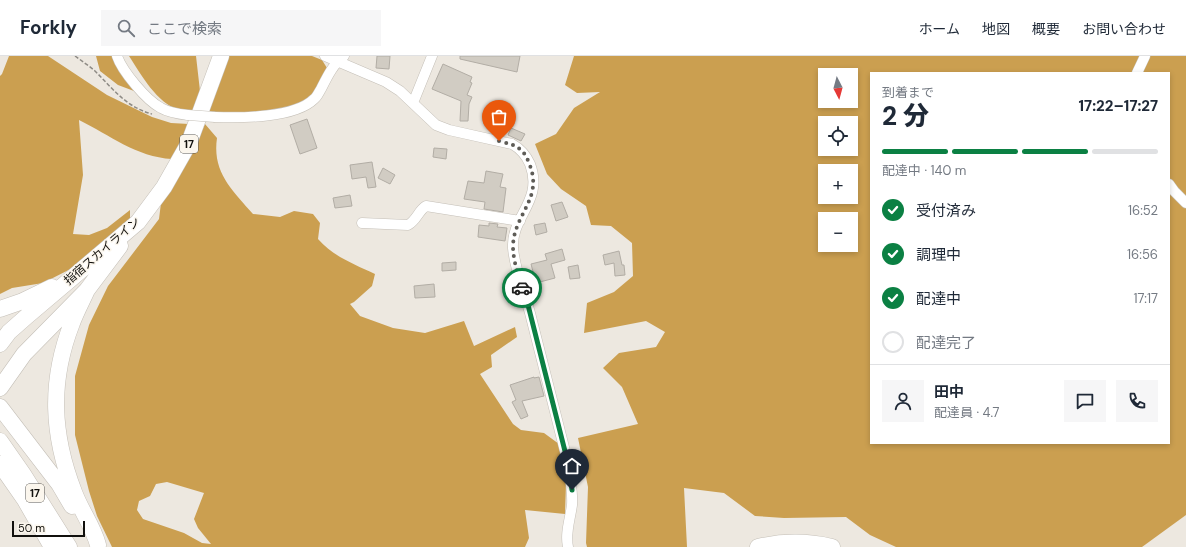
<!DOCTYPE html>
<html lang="ja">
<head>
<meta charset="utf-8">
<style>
	body { margin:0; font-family:"DM Sans","Noto Sans JP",sans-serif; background:#f6f6f7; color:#1f2937; height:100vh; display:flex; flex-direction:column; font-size:15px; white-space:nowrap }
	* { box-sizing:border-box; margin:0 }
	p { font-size:13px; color:#747a83 }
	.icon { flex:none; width:22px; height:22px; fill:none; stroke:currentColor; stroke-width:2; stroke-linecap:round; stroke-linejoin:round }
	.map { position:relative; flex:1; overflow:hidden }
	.sheet { position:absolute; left:870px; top:16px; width:300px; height:372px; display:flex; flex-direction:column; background:#fff; border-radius:0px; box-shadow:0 2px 6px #0003 }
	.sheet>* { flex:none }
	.needle { width:26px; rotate:174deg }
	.buttons { position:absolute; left:818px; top:12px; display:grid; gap:8px }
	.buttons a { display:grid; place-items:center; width:40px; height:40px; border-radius:0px; background:#fff; box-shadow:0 2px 6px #0003; font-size:20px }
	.scale { position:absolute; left:12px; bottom:10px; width:73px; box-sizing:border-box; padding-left:4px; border:2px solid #11100d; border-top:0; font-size:11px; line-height:14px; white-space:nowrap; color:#11100d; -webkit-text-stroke:3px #fbf6ed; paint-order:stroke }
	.pin { position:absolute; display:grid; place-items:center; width:34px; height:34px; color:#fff; margin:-41px -17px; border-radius:50% 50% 50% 0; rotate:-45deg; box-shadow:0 0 4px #0007 }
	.pin .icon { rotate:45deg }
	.courier { position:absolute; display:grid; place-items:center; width:40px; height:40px; margin:-20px; border:3px solid #0b8043; border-radius:50%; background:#fff; color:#222; box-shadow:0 1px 5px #0007 }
	.summary em { font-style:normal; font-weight:800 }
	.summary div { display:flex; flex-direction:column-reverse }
	.summary { display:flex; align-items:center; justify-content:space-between; height:68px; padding:0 12px }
	h1 { font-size:26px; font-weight:800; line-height:30px }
	.bar { display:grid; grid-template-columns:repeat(4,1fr); gap:6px 4px; align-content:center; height:48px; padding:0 12px }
	.bar i { height:5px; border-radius:3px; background:#e0e1e3 }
	.bar .on { background:#0b8043 }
	.bar p { grid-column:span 4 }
	.line { display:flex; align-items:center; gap:10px; padding:0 12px; border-top:1px solid #e0e1e3 }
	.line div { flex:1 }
	.round { display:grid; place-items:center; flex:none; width:42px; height:42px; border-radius:0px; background:#f6f6f7 }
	ol { padding:0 12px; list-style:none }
	li { display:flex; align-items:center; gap:12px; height:44px }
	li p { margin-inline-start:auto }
	li .icon { padding:4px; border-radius:50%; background:#0b8043; color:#fff; stroke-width:4 }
	li:last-child { color:#747a83 }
	li i { width:22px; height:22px; border:2px solid #e0e1e3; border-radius:50% }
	header { display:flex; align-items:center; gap:24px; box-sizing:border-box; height:56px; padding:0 20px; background:#fff; border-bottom:1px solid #e0e1e3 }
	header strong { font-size:19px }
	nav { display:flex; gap:22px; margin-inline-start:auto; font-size:14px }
	.search { width:280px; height:36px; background:#f6f6f7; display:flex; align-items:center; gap:10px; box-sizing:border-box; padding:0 14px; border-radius:0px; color:#747a83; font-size:15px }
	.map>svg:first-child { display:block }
	.forest { fill:#cb9f50; fill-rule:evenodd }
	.building { fill:#d1ccc3; stroke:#b2ada5 }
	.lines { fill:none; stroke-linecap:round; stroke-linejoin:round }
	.street-casing { stroke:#c4bfb7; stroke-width:11 }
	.primary-casing { stroke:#c4bfb7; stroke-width:17 }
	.path { stroke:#8e8b85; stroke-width:1.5; stroke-dasharray:4 2; stroke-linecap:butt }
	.street { stroke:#fff; stroke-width:10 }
	.primary { stroke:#fff; stroke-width:16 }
	.street-bridge-casing { stroke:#c4bfb7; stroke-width:11; stroke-linecap:butt }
	.street-bridge { stroke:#fff; stroke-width:10 }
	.done { stroke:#5e5c57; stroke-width:4; stroke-dasharray:0 7.2 }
	.route { stroke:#0b8043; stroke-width:5 }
	.labels { text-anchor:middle; stroke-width:3; stroke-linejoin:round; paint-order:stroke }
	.shield { fill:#fbf6ed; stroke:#575550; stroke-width:1 }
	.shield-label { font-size:11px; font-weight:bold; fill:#11100d }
	.street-label { font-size:12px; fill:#11100d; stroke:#fbf6ed }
</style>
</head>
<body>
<header>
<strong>Forkly</strong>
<div class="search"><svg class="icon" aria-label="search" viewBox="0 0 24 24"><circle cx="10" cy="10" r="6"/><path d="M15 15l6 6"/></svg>ここで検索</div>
<nav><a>ホーム</a><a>地図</a><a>概要</a><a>お問い合わせ</a></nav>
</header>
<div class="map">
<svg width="1186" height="491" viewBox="0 0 1186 491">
	<rect width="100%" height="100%" fill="#ede8e0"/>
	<!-- forest -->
	<path class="forest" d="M9 0H48L107 39 152 61 171 67 189 68 172 103C136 101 110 79 79 64L83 119 73 178 89 179 107 172 130 154V168L100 198 43 227 12 232 0 238V20L2 18Z
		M96 0H119L142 38 118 29 100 15Z
		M129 0H196L200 35 195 57C190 56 184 56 180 55 156 46 142 20 129 0Z
		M229 0H312L322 4 327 12 312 43 289 52 260 56 208 58Z
		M574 0H1186V459L1142 491H896L870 479 846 461 784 462 755 460 724 437 684 432 687 491H587L586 487 588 431 578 382 638 368 622 331 603 312 619 297 656 291 665 276 646 265 584 277 587 247 614 236 633 220 632 187 611 170 591 169 586 150 561 133 547 118 535 88 556 78 574 52 600 36 577 37 565 29ZM871 17H1169V387H871ZM825 19H851V45H825ZM825 67H851V93H825ZM825 115H851V141H825ZM825 163H851V189H825Z
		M205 68 217 82C212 116 232 134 253 158L280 161 294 155 313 158 320 167 318 183C334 201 354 208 375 218L372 230 354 246 350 248 360 260 393 272 425 277 464 265 474 290 515 271 517 281 491 299 492 311 480 318 513 368 521 374 544 377 559 388 566 428 565 458 525 454 529 482 525 491H112L97 460 89 435 75 379V320L89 269 108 230 159 163 161 147 188 105ZM167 426 204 437 194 463 198 472 211 488 202 487 184 477 143 463 137 454 139 445 150 440 156 428Z"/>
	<!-- building -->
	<path class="building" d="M377 0H390L389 13 376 12Z
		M460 0H520L517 16 460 3Z
		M443 8 472 21 470 26 472 27 467 39 472 41 469 48 468 65H460L461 45 432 33Z
		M307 63 317 92 300 98 290 69Z
		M511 72 525 78 521 85 508 79Z
		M434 92 447 93 446 103 433 101Z
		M372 106 376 131 368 132 366 121 352 123 350 109Z
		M383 112 395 119 390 128 378 122Z
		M486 115 503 118 500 131 506 132 503 156 484 153 485 146 464 143 468 125 484 127Z
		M350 139 352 150 335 152 333 142Z
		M562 146 568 161 556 165 551 149Z
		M489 167 498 168 497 171 507 172 505 185 478 181 479 169 489 170Z
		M545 167 547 176 536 179 534 169Z
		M562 193 565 204 551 208 555 222 536 227 531 208 547 204 545 198Z
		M619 195 622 209H624L625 219 615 220 614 207 605 209 603 199Z
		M456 206V214L442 215V207Z
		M578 209 580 222 570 223 568 211Z
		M434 228 435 241 415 242 414 230Z
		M534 321V322L539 321 544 340 522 345 528 360 521 363 512 346 516 344 510 329Z"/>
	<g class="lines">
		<defs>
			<path id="street" d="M117 0C122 15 146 44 161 52 168 56 179 58 188 59
				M325 0 386 26 400 35 436 69 449 74 512 88C521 93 526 99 530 108 544 145 511 160 513 192 515 215 524 235 530 257 543 308 556 359 569 411 570 424 573 437 572 449 570 464 565 477 568 491
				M1137 17 1145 0
				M413 47 432 0
				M215 61C240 62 295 62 314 43 317 41 319 36 321 33 327 21 333 8 344 0
				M1169 128 1174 135 1186 147
				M362 167 408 169C417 164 418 155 426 150L520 165"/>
			<path id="primary" d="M87 234C82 245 76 256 72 267 49 326 52 379 74 436 81 455 93 470 98 489
				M0 253 23 245 52 231
				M0 288 9 276 26 261 138 166 164 131 189 87 221 0
				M0 332 24 298 87 234 120 190
				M0 351 59 428 72 450
				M0 385 23 418 69 491
				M0 408 25 444 52 491
				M758 491C783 485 807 485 832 491"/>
		</defs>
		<!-- street casing -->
		<use href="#street" class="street-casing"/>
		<!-- primary casing -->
		<use href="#primary" class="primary-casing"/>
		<!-- path -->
		<path class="path" d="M75 0C82 5 89 10 95 15 113 33 126 51 152 58"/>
		<!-- street -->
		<use href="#street" class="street"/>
		<!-- primary -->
		<use href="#primary" class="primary"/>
		<defs>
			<path id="street-bridge" d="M188 59 215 61"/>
		</defs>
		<!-- street-bridge casing -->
		<use href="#street-bridge" class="street-bridge-casing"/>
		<!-- street-bridge -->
		<use href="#street-bridge" class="street-bridge"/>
	</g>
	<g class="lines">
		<!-- done -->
		<path class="done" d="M499 85C515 89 523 91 529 107 544 143 514 157 513 190 513 204 518 218 522 232"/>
		<!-- route -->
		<path class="route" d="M522 232 528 249 569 411 572 434"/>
	</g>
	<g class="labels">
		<!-- shield labels -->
		<g class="shield">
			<rect x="180" y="79" width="18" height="18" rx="3"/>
			<rect x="26" y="428" width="18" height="18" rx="3"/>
		</g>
		<g class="shield-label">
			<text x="189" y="92">17</text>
			<text x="35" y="441">17</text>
		</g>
		<!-- street labels -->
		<g class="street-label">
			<text transform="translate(102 195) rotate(-41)" y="4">指宿スカイライン</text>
		</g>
	</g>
</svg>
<div class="buttons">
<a><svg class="needle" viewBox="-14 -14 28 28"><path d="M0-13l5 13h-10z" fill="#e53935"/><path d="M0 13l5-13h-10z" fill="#747a83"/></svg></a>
<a><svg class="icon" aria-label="locate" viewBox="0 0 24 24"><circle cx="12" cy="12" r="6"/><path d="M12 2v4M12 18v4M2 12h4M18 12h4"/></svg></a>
<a>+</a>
<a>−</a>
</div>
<div class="scale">50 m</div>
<div class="pin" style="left:499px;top:85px;background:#ea580c"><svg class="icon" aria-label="bag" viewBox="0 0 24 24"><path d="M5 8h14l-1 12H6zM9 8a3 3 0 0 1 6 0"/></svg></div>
<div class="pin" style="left:572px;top:434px;background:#1f2937"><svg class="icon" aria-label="home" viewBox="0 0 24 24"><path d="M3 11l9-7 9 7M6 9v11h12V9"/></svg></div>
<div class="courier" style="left:522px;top:232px"><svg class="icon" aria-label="car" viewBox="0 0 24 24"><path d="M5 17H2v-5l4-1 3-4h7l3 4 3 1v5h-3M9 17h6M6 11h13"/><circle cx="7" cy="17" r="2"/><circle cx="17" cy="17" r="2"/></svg></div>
<section class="sheet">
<div class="summary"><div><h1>2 分</h1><p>到着まで</p></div><em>17:22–17:27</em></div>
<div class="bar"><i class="on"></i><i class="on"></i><i class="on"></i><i></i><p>配達中 · 140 m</p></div>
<ol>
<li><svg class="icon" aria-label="check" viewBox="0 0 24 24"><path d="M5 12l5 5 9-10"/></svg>受付済み<p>16:52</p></li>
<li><svg class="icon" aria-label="check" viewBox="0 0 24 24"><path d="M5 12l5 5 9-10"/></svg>調理中<p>16:56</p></li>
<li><svg class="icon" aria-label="check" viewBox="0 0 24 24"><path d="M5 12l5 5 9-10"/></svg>配達中<p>17:17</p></li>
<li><i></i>配達完了</li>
</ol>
<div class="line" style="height:72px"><a class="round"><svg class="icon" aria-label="person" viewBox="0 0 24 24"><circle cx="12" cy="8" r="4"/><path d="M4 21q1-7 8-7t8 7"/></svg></a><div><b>田中</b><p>配達員 · 4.7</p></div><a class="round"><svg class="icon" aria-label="chat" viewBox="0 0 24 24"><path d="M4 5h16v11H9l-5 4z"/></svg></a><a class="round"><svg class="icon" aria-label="phone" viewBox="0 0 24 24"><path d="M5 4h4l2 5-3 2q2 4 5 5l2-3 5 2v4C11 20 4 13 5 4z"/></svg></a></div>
</section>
</div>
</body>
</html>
